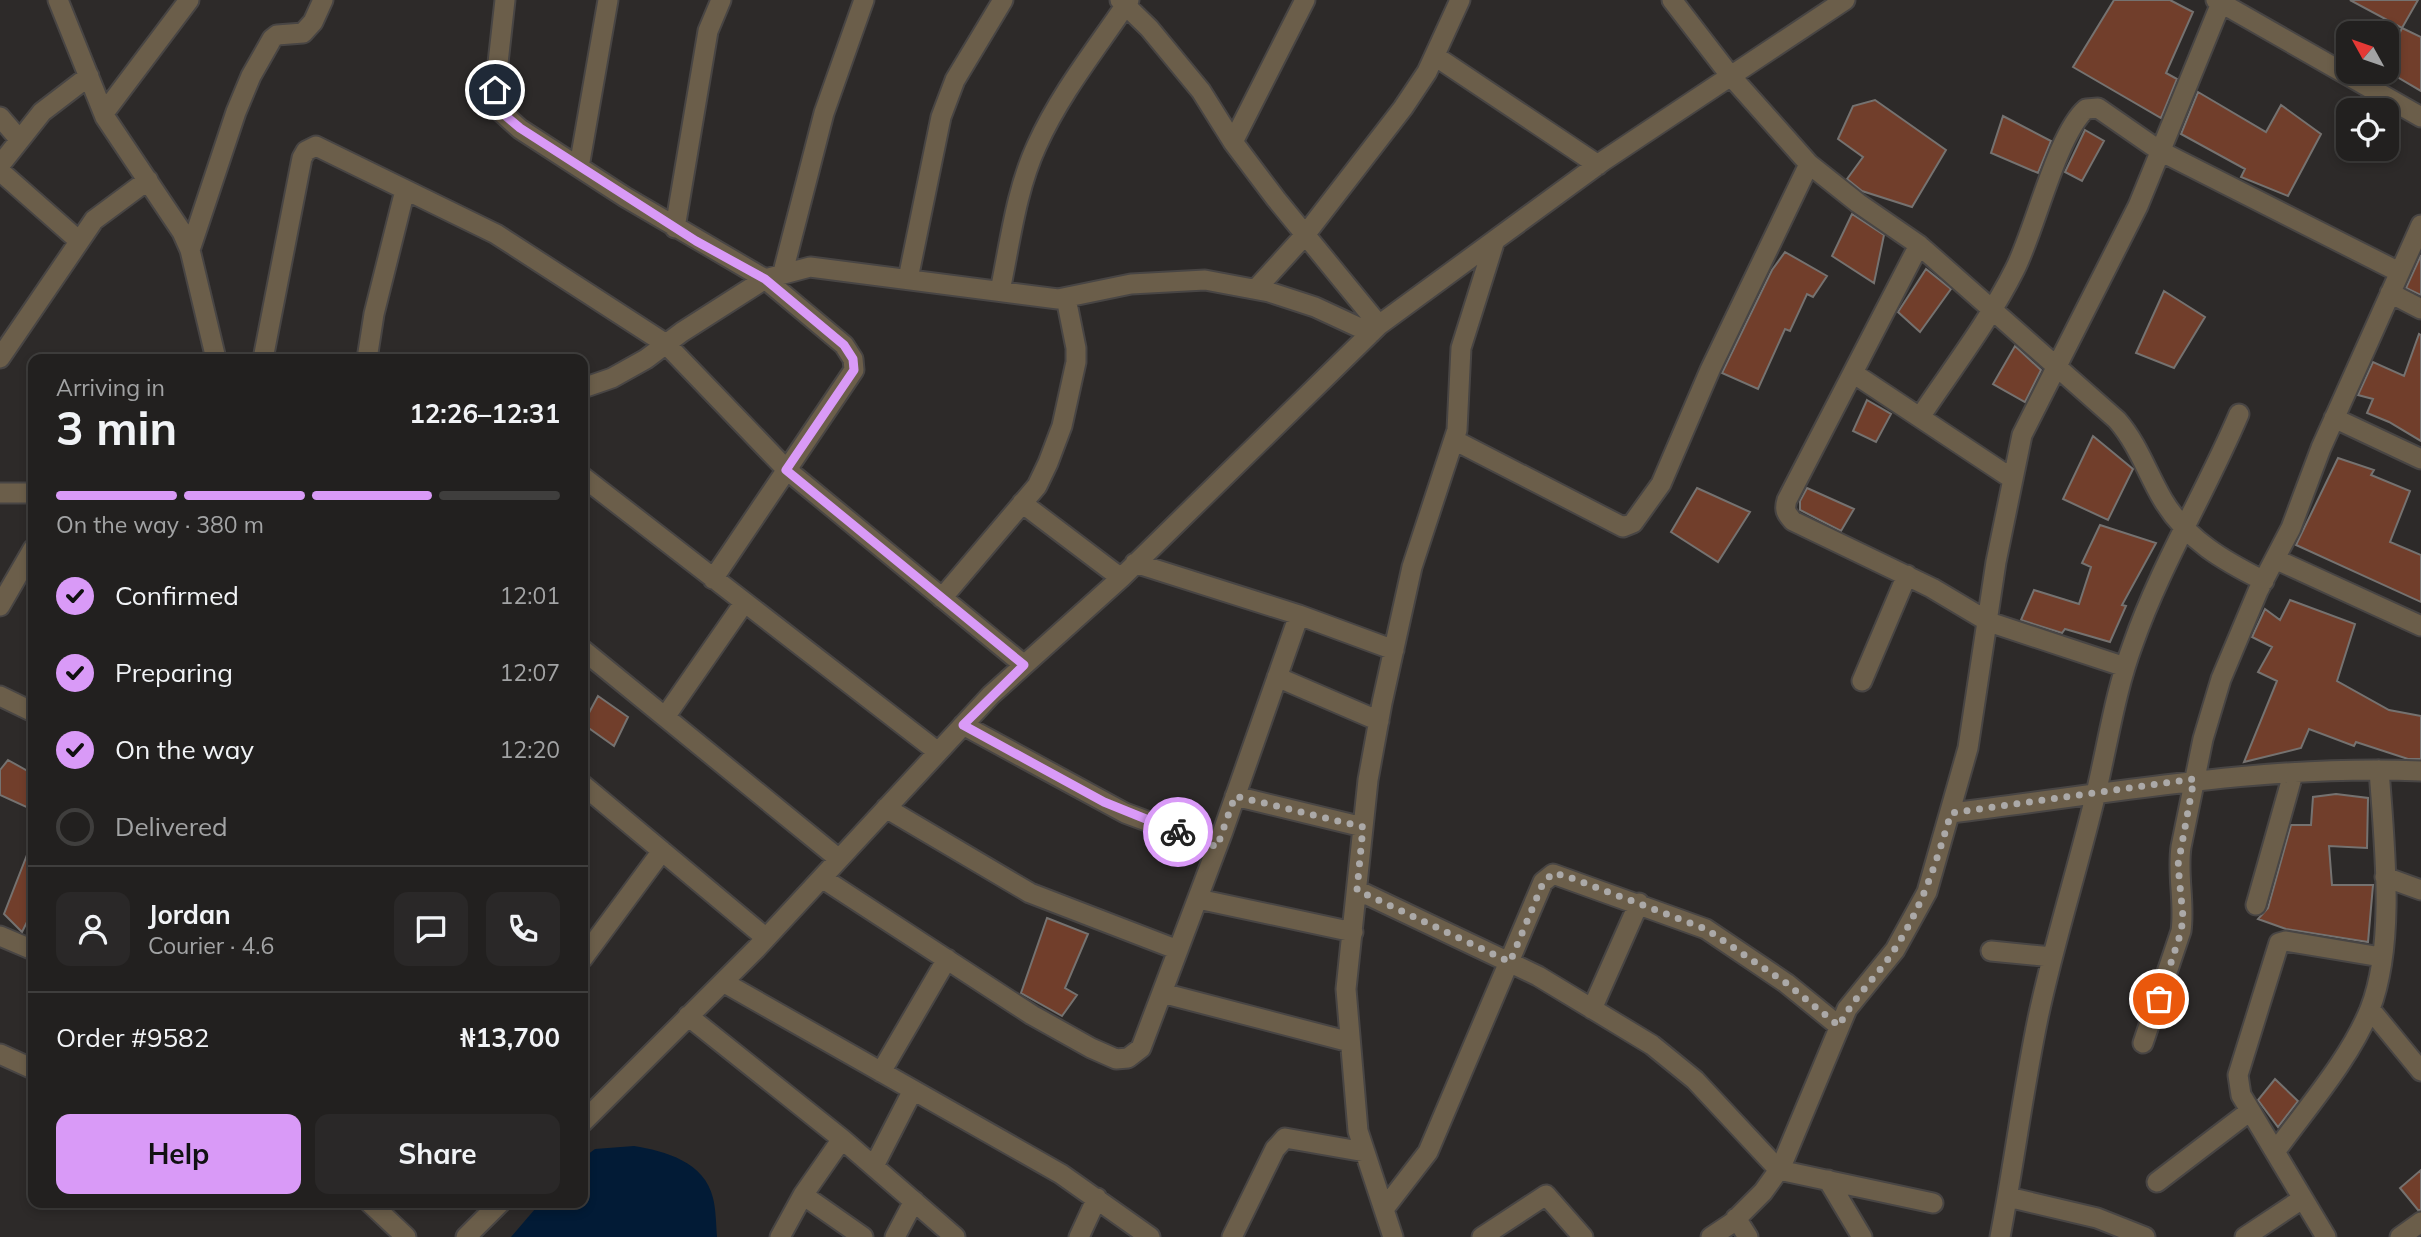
<!DOCTYPE html>
<html lang="en">
<head>
<meta charset="utf-8">
<style>
	body { margin:0; font-family:Mulish,sans-serif; background:#2a2828; color:#f1f3f6; height:100vh; display:flex; flex-direction:column; font-size:26px; white-space:nowrap }
	* { box-sizing:border-box; margin:0 }
	p { font-size:23px; color:#a2a3a4 }
	.icon { flex:none; width:38px; height:38px; fill:none; stroke:currentColor; stroke-width:2; stroke-linecap:round; stroke-linejoin:round }
	.map { position:relative; flex:1; overflow:hidden }
	.side { position:absolute; left:28px; top:354px; width:560px; height:854px; display:flex; flex-direction:column; background:#22201f; border-radius:14px; box-shadow:0 4px 10px #0003,0 0 0 2px #3f3e3d }
	.side>* { flex:none }
	.needle { width:46px; rotate:310deg }
	.tools { position:absolute; left:2336px; top:21px; display:grid; gap:14px }
	.tools a { display:grid; place-items:center; width:63px; height:63px; border-radius:14px; background:#22201f; box-shadow:0 4px 10px #0003,0 0 0 2px #3f3e3d; font-size:35px }
	.pin { position:absolute; display:grid; place-items:center; width:60px; height:60px; color:#fff; margin:-30px; border:4px solid #fff; border-radius:50%; box-shadow:0 2px 7px #0007 }
	.courier { position:absolute; display:grid; place-items:center; width:70px; height:70px; margin:-35px; border:5px solid #d99af7; border-radius:50%; background:#fff; color:#222; box-shadow:0 2px 9px #0007 }
	.summary em { font-style:normal; font-weight:700 }
	.summary div { display:flex; flex-direction:column-reverse }
	.summary { display:flex; align-items:center; justify-content:space-between; height:119px; padding:0 28px }
	h1 { font-size:46px; font-weight:700; line-height:52px }
	.bar { display:grid; grid-template-columns:repeat(4,1fr); gap:10px 7px; align-content:center; height:84px; padding:0 28px }
	.bar i { height:9px; border-radius:5px; background:#3f3e3d }
	.bar .selected { background:#d99af7 }
	.bar p { grid-column:span 4 }
	.line { display:flex; align-items:center; gap:18px; padding:0 28px; border-top:2px solid #3f3e3d }
	.line div { flex:1 }
	.round { display:grid; place-items:center; flex:none; width:74px; height:74px; border-radius:14px; background:#2a2828 }
	ol { padding:0 28px; list-style:none }
	li { display:flex; align-items:center; gap:21px; height:77px }
	li p { margin-inline-start:auto }
	li .icon { padding:7px; border-radius:50%; background:#d99af7; color:#111; stroke-width:4 }
	li:last-child { color:#a2a3a4 }
	li i { width:38px; height:38px; border:4px solid #3f3e3d; border-radius:50% }
	.action { display:flex; gap:14px; margin-top:auto; padding:14px 28px }
	.action a { flex:1; height:80px; border-radius:14px; background:#d99af7; color:#111; font-size:28px; font-weight:700; line-height:80px; text-align:center }
	.action a+a { background:#2a2828; color:#f1f3f6 }
	.map>svg:first-child { display:block }
	.water { fill:#021b36 }
	.building { fill:#713e2b; stroke:#757270; stroke-width:2 }
	.lines { fill:none; stroke-linecap:round; stroke-linejoin:round }
	.minor-casing { stroke:#484544; stroke-width:23 }
	.minor { stroke:#6b5e4a; stroke-width:19 }
	.done { stroke:#aba9a8; stroke-width:7; stroke-dasharray:0 12.6 }
	.route { stroke:#d99af7; stroke-width:9 }
</style>
</head>
<body>
<div class="map">
<svg width="2421" height="1237" viewBox="0 0 2421 1237">
	<rect width="100%" height="100%" fill="#2d2a29"/>
	<!-- water -->
	<path class="water" d="M634 1146C665 1151 705 1162 713 1198 716 1210 716 1224 717 1237H511L541 1202H583V1158L595 1149Z"/>
	<!-- building -->
	<path class="building" d="M2114 0H2170L2193 12 2166 73 2177 79 2161 118 2073 67Z
		M2350 0H2418L2402 28Z
		M2402 28 2421 37V91L2387 71V60Z
		M2198 92 2266 132 2281 105 2321 134 2288 196 2241 177 2245 169 2181 134Z
		M1875 100 1946 150 1912 207 1862 191 1847 179 1863 157 1838 139 1853 106Z
		M2003 116 2051 141 2038 173 1991 153Z
		M2085 130 2104 141 2082 181 2065 172Z
		M1852 214 1884 235 1874 283 1832 256Z
		M1785 252 1827 276 1813 297 1807 294 1790 331 1785 329 1758 389 1722 373 1772 270Z
		M2421 255V295L2406 288Z
		M1926 269 1951 289 1920 332 1898 312Z
		M2164 291 2205 317 2174 368 2136 353Z
		M2419 334 2421 335V441L2389 422 2367 413 2373 399 2358 395 2373 362 2404 376Z
		M2015 346 2041 370 2025 402 1993 384Z
		M1867 400 1891 414 1876 442 1853 431Z
		M2093 436 2133 469 2108 520 2063 499Z
		M2338 458 2374 470 2371 475 2410 491 2390 542 2421 555V602L2296 545Z
		M1697 488 1750 512 1718 562 1671 532Z
		M1807 488 1854 509 1841 531 1800 510V501Z
		M2100 525 2156 543 2122 605 2126 606 2110 642 2065 629 2062 633 2021 620 2034 590 2079 604 2091 567 2082 563Z
		M2290 600 2355 624 2337 681 2389 710 2421 716V759H2408L2356 742 2354 746 2309 729 2301 748 2244 762 2277 681 2258 672 2272 647 2252 637 2265 609 2280 620Z
		M598 696 628 717 614 746 583 724Z
		M8 760 33 774V810L0 795V770Z
		M2336 794 2368 798 2367 848 2329 846 2332 885H2373L2368 942 2286 929 2258 919 2268 908 2291 825H2311L2313 797Z
		M32 842 33 910 22 932 4 914Z
		M1047 918 1088 934 1065 988 1077 995 1062 1016 1021 993Z
		M2275 1079 2298 1101 2278 1127 2258 1100Z
		M2421 1170V1210H2418L2400 1188Z"/>
	<g class="lines">
		<defs>
			<path id="minor" d="M58 0 105 117 182 232 190 250 216 359
				M505 0 495 90 500 111 520 129 625 197 765 279 844 345 853 359 854 370 713 579
				M1120 0 1149 28 1201 91 1233 142 1276 199 1379 325
				M1672 0 1729 74 1809 164 1858 203 1919 245 2117 420C2138 444 2147 473 2163 500 2187 540 2224 561 2264 581
				M2216 0 2421 117
				M1435 56 1598 165
				M104 113 189 0
				M0 117 19 139
				M1233 142 1305 0
				M0 165 42 112 89 76
				M579 167 608 0
				M0 171 78 240
				M675 228 708 31 721 0
				M1919 245 1787 500C1784 510 1786 513 1793 521L1932 588 1989 622 2125 667
				M190 250 236 112 251 76 272 39 277 35 303 33 313 22 323 0
				M783 272 824 113 864 0
				M908 279 941 117 955 80 1003 0
				M1256 289 1305 235 1403 108 1427 72 1460 0
				M1000 291C1010 243 1016 190 1037 145 1061 92 1097 48 1129 0
				M2390 293 2421 309
				M0 358 94 220 148 180
				M263 359 302 158 306 151 316 146 496 234 666 344 787 470 1024 665
				M367 359 374 314 405 190
				M1853 373 2011 478
				M583 388 612 378 646 359 682 332 765 279 810 267 1058 299 1131 284 1205 280 1269 292 1315 307 1371 333
				M1920 417C1952 369 1989 321 2015 269 2035 230 2057 134 2086 109L2098 108 2160 151 2399 272
				M2334 418 2421 459
				M1454 440 1623 527 1633 523 1661 484 1710 370 1809 164
				M583 477 938 752
				M0 493H33
				M1022 503 1121 578
				M2275 559 2421 626
				M1135 563 1299 615 1394 650
				M942 598 1037 486 1048 463 1062 426 1076 362V348L1066 298
				M0 606 33 549
				M583 650 839 859
				M1277 677 1379 721
				M1862 681 1907 575
				M0 696 33 712
				M665 717 744 603
				M963 725 1125 813 1217 847
				M583 785 766 938
				M1235 796 1363 827
				M886 808 1030 893 1178 950
				M1951 813C2108 794 2263 764 2421 771
				M2385 877 2421 890
				M822 878 1032 1015 1091 1048 1116 1059 1128 1058 1141 1048 1222 834 1299 615
				M1357 890 1538 976 1652 1045 1695 1080 1779 1170 1933 1203
				M1198 899 1353 932
				M2256 905 2293 774
				M0 936 33 950
				M1991 951 2052 957
				M583 958 662 851
				M723 982 1061 1174 1150 1237
				M1162 993 1350 1042
				M1592 1009 1639 903
				M2370 1009 2421 1071
				M688 1016 842 1139 955 1237
				M2143 1043 2181 931C2185 903 2177 875 2181 847L2203 739 2221 679 2258 591 2291 528 2321 448 2421 225
				M0 1054 33 1069
				M881 1072 947 959
				M583 1122 756 949 991 695 1121 578 1379 325 1603 161 1845 0
				M2275 1152C2306 1109 2350 1059 2370 1009 2396 942 2384 841 2379 770
				M874 1166 913 1090
				M1828 1180 1862 1237
				M2157 1182 2250 1111
				M803 1195 863 1237
				M2008 1197 2097 1218 2145 1237
				M369 1202 406 1237
				M1384 1209 1428 1152 1543 882 1553 874 1706 929 1786 983 1839 1026
				M1736 1218 1748 1237
				M466 1237 501 1202
				M780 1237 803 1195 842 1139
				M895 1237 914 1201
				M1079 1237 1097 1198
				M1232 1237 1275 1149 1285 1138 1365 1152
				M1393 1237 1358 1131 1346 989 1368 780 1382 703 1412 567 1457 430 1461 348 1495 240
				M1482 1237 1546 1195 1583 1237
				M1711 1237 1732 1223 1763 1192 1781 1167 1847 1009 1895 950 1927 892 1968 748 1996 562 2022 435 2138 206 2221 3
				M2000 1237C2014 1164 2023 1091 2038 1018 2054 942 2078 868 2096 793 2108 743 2115 692 2133 644 2161 564 2206 492 2239 414
				M2245 1237 2302 1199
				M2326 1237 2241 1095 2238 1075 2279 943 2286 941 2381 957
				M2400 1237 2421 1222"/>
		</defs>
		<!-- minor casing -->
		<use href="#minor" class="minor-casing"/>
		<!-- minor -->
		<use href="#minor" class="minor"/>
	</g>
	<g class="lines">
		<!-- done -->
		<path class="done" d="M1178 832 1217 847 1235 796 1363 827 1357 890 1510 962 1543 883 1553 873 1566 876 1706 929 1786 983 1839 1026C1854 996 1879 975 1896 947 1923 905 1937 860 1951 813L2194 779 2178 865 2183 917 2181 932 2159 999"/>
		<!-- route -->
		<path class="route" d="M495 90 500 111 520 128 696 241 765 279 844 345 853 359 854 370 786 470 1024 665 963 725 1104 802 1178 832"/>
	</g>
</svg>
<div class="tools">
<a><svg class="needle" viewBox="-14 -14 28 28"><path d="M0-13l5 13h-10z" fill="#e53935"/><path d="M0 13l5-13h-10z" fill="#a2a3a4"/></svg></a>
<a><svg class="icon" aria-label="locate" viewBox="0 0 24 24"><circle cx="12" cy="12" r="6"/><path d="M12 2v4M12 18v4M2 12h4M18 12h4"/></svg></a>
</div>
<div class="pin" style="left:2159px;top:999px;background:#ea580c"><svg class="icon" aria-label="bag" viewBox="0 0 24 24"><path d="M5 8h14l-1 12H6zM9 8a3 3 0 0 1 6 0"/></svg></div>
<div class="pin" style="left:495px;top:90px;background:#1f2937"><svg class="icon" aria-label="home" viewBox="0 0 24 24"><path d="M3 11l9-7 9 7M6 9v11h12V9"/></svg></div>
<div class="courier" style="left:1178px;top:832px"><svg class="icon" aria-label="bike" viewBox="0 0 24 24"><circle cx="6" cy="16" r="4"/><circle cx="18" cy="16" r="4"/><path d="M6 16l4-8h5l3 8M10 8l3 8H6M13 5h3"/></svg></div>
<section class="side">
<div class="summary"><div><h1>3 min</h1><p>Arriving in</p></div><em>12:26–12:31</em></div>
<div class="bar"><i class="selected"></i><i class="selected"></i><i class="selected"></i><i></i><p>On the way · 380 m</p></div>
<ol>
<li><svg class="icon" aria-label="check" viewBox="0 0 24 24"><path d="M5 12l5 5 9-10"/></svg>Confirmed<p>12:01</p></li>
<li><svg class="icon" aria-label="check" viewBox="0 0 24 24"><path d="M5 12l5 5 9-10"/></svg>Preparing<p>12:07</p></li>
<li><svg class="icon" aria-label="check" viewBox="0 0 24 24"><path d="M5 12l5 5 9-10"/></svg>On the way<p>12:20</p></li>
<li><i></i>Delivered</li>
</ol>
<div class="line" style="height:126px"><a class="round"><svg class="icon" aria-label="person" viewBox="0 0 24 24"><circle cx="12" cy="8" r="4"/><path d="M4 21q1-7 8-7t8 7"/></svg></a><div><b>Jordan</b><p>Courier · 4.6</p></div><a class="round"><svg class="icon" aria-label="chat" viewBox="0 0 24 24"><path d="M4 5h16v11H9l-5 4z"/></svg></a><a class="round"><svg class="icon" aria-label="phone" viewBox="0 0 24 24"><path d="M5 4h4l2 5-3 2q2 4 5 5l2-3 5 2v4C11 20 4 13 5 4z"/></svg></a></div>
<div class="line" style="height:91px"><div>Order #9582</div><b>₦13,700</b></div>
<div class="action"><a>Help</a><a>Share</a></div>
</section>
</div>
</body>
</html>
